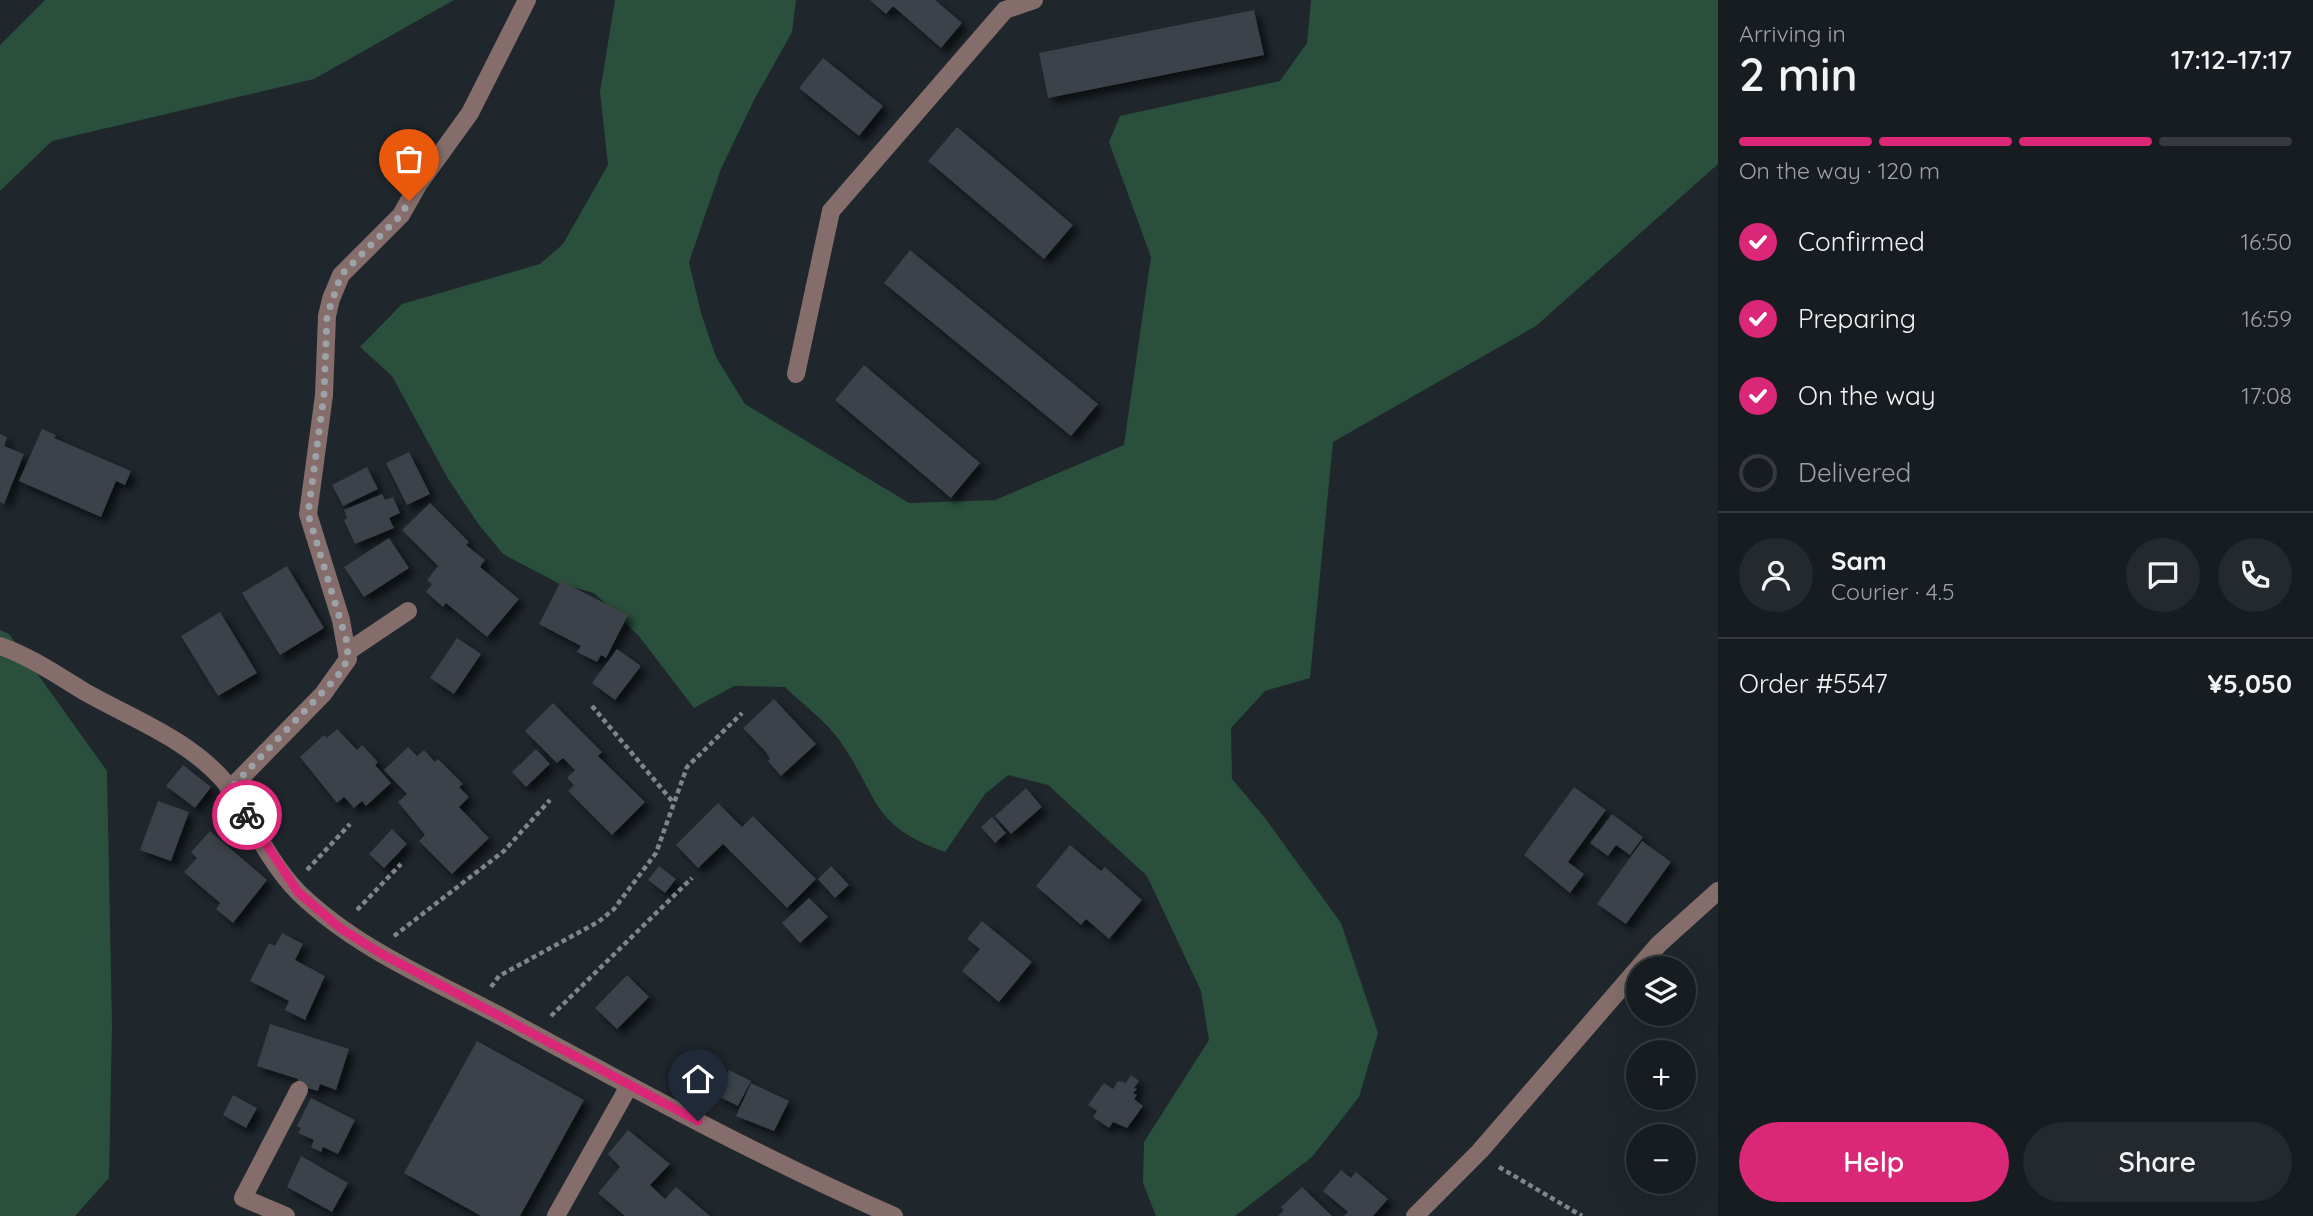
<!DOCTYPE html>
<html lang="en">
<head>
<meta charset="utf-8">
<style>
	body { margin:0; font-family:Quicksand,sans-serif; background:#24292e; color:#f1f3f6; height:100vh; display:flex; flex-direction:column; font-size:26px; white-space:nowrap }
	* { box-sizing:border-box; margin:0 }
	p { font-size:23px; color:#9ea1a5 }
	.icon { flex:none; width:38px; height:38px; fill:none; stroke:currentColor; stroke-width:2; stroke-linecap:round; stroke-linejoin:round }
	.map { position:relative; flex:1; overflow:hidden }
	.details { display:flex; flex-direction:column; background:#171c21; width:595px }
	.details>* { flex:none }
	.fabs { position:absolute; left:1626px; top:956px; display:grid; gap:14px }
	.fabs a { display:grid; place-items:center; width:70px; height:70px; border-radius:50%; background:#171c21; box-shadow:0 7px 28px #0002,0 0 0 2px #363a3f; font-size:35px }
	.pin { position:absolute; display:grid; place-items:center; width:60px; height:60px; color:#fff; margin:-72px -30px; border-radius:50% 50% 50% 0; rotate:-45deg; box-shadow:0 0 7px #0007 }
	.pin .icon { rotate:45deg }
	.courier { position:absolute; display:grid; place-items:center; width:70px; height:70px; margin:-35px; border:5px solid #db2777; border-radius:50%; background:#fff; color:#222; box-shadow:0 2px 9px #0007 }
	.head em { font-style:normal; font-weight:600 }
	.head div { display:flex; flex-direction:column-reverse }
	.head { display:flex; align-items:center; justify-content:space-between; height:119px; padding:0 21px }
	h1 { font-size:46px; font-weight:600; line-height:52px }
	.bar { display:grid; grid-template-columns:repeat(4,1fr); gap:10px 7px; align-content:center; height:84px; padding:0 21px }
	.bar i { height:9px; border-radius:5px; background:#363a3f }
	.bar .on { background:#db2777 }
	.bar p { grid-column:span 4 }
	.line { display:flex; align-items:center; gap:18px; padding:0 21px; border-top:2px solid #363a3f }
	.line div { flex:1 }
	.round { display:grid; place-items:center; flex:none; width:74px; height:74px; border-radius:37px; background:#24292e }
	ol { padding:0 21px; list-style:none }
	li { display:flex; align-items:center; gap:21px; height:77px }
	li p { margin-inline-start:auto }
	li .icon { padding:7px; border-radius:50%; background:#db2777; color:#fff; stroke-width:4 }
	li:last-child { color:#9ea1a5 }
	li i { width:38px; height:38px; border:4px solid #363a3f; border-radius:50% }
	.button { display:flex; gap:14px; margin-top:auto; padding:14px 21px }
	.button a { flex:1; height:80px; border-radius:42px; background:#db2777; color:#fff; font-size:28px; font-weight:600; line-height:80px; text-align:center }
	.button a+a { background:#24292e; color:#f1f3f6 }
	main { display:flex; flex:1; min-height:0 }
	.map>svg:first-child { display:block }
	.green { fill:#2a4f3c }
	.building { fill:#3a4248; filter:url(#shadow) }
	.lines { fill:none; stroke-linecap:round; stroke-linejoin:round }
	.path { stroke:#7f858a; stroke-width:4.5; stroke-dasharray:5 3.5; stroke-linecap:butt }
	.minor { stroke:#846d6a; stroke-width:18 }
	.done { stroke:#9ca2a6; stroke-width:7; stroke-dasharray:0 12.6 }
	.route { stroke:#db2777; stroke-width:9 }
</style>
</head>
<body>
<main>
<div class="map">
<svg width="1718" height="1216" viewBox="0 0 1718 1216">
	<defs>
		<filter id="shadow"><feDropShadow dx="6" dy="6" stdDeviation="3.5" flood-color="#0009"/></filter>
	</defs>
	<rect width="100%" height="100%" fill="#1f262c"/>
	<!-- green -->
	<path class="green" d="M45 0H454L314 79 52 141 0 191V45Z
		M615 0H796L792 32 754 100 721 169 689 262 701 313 716 357 745 404 909 503 995 500 1124 445 1151 257 1109 142 1120 116 1280 81 1307 43 1311 0H1718V164L1536 326 1333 442 1310 678 1265 691 1231 728 1232 779 1265 818 1341 923 1378 1033 1359 1097 1312 1157 1235 1216H1156L1143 1183 1144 1142 1209 1040 1201 991 1147 876 1048 785 1008 775 985 794 945 852C870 825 880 799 840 741 826 721 802 704 785 687L734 686 694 708 638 635 594 593 558 583 503 554 479 525 447 477 392 376 360 347 402 304 540 264 563 244 608 165 600 92Z
		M0 630 9 634 107 771 112 1026 109 1178 75 1216H0Z"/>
	<!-- building -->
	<path class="building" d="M870 0H935L962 23 941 48 893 6 886 14Z
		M1254 10 1264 55 1048 98 1039 53Z
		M823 58 883 106 859 136 799 88Z
		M957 127 1073 225 1044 259 928 161Z
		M910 250 1098 404 1071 436 884 283Z
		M864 365 980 463 951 498 835 400Z
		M42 429 56 435 54 438 131 471 125 485 116 481 101 517 19 481Z
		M0 434 7 437 4 446 24 454 4 504 0 502Z
		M409 452 430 494 407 505 386 463Z
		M367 467 378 489 343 506 332 485Z
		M382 494 385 500 393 497 400 513 389 518 394 528 355 544 344 520 347 518 344 510Z
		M430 503 469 542 466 545 485 560 480 567 519 599 487 637 446 603 443 607 426 592 432 584 427 580 438 566 402 530Z
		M389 538 409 568 364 597 344 567Z
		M287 566 324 628 280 655 242 593Z
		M561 581 628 615 606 658 601 655 597 662 577 652 581 646 539 624Z
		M220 612 257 673 218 696 181 636Z
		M457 638 481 654 454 694 430 678Z
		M617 649 641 666 615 700 592 683Z
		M774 699 816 744 781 776 768 761 770 759 766 752 743 728Z
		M553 703 602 752 598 756 645 802 612 835 568 791 574 785 567 778 575 770 563 758 557 763 525 731Z
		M337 729 357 750 362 745 378 762 375 765 391 783 366 806 362 801 354 808 344 797 337 803 300 757 324 735 327 738Z
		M408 747 417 756 424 750 435 762 438 759 463 784 459 787 469 797 459 807 489 838 452 874 419 841 425 835 398 802 407 794 384 770Z
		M536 749 550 764 526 787 512 772Z
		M183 765 211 787 195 808 166 786Z
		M1574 787 1606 810 1568 862 1584 874 1570 893 1524 855Z
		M1026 788 1042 807 1011 834 995 816Z
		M158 801 189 812 171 861 140 850Z
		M718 803 742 827 753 816 816 879 787 908 723 844 698 868 676 845Z
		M1612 814 1643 837 1630 855 1616 845 1608 856 1590 843Z
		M992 817 1006 833 995 843 981 827Z
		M392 829 407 844 384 868 369 854Z
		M210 831 267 880 233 923 216 909 220 903 184 872 197 858 191 852Z
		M1642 841 1671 862 1626 924 1597 904Z
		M1070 845 1101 871 1105 867 1142 900 1109 939 1086 919 1081 925 1036 886Z
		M659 866 676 879 665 893 648 880Z
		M831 866 849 885 835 898 818 879Z
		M809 898 828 917 800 943 782 923Z
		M982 921 1032 962 999 1002 962 971 980 949 967 939Z
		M282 933 303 944 295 960 325 976 305 1020 285 1010 289 1001 250 981 269 943 275 946Z
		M627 975 649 997 617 1029 595 1008Z
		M270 1024 349 1049 336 1090 320 1084 318 1091 297 1085 298 1079 257 1066Z
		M477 1041 584 1100 520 1216H481L404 1173Z
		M729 1070 751 1081 738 1106 716 1095Z
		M1131 1075 1139 1081 1134 1088 1137 1089 1133 1093 1137 1095 1134 1099 1143 1106 1127 1128 1113 1122 1109 1128 1093 1117 1097 1111 1088 1105 1104 1083 1113 1089 1118 1081 1126 1083Z
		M751 1083 789 1101 774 1131 736 1116Z
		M233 1095 257 1108 246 1128 223 1115Z
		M311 1098 355 1120 338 1154 323 1147 321 1152 311 1147 314 1140 298 1133 301 1128 297 1126Z
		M628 1130 670 1164 650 1185 665 1199 676 1187 710 1216H625L598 1193 620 1167 608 1154Z
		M301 1156 348 1183 332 1212 287 1187Z
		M1341 1170 1351 1178 1356 1172 1388 1199 1373 1216H1344L1348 1212 1323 1191Z
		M1302 1187 1332 1216H1278L1284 1210 1281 1207Z"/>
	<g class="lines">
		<!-- path -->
		<path class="path" d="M592 706 673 802
			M307 870 350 824
			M357 910 401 864
			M394 936 504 851 550 800
			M491 987 499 976 598 922 614 909 656 853 687 767 742 713
			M551 1016 692 878
			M1499 1167 1582 1216"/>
		<!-- minor -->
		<path class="minor" d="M796 374 831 211 1005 10 1034 0
			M0 646C31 657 57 675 85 692 133 719 188 739 225 782 247 815 271 865 298 892 356 949 435 981 506 1019 633 1088 761 1158 894 1216
			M347 652 408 611
			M230 789 323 694 348 659 341 620 308 514 324 395 327 316 331 299 341 275 401 215 418 185 470 113 527 0
			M286 1216 243 1198 299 1090
			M556 1216 629 1086
			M1415 1216 1480 1151 1659 944 1718 891"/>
	</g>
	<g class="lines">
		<!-- done -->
		<path class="done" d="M247 815 230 789 337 677 348 659 347 642 308 514 324 395 327 316 341 275 401 215 409 201"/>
		<!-- route -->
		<path class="route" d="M247 815 298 892 340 928 380 953 698 1121"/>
	</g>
</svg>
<div class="fabs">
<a><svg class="icon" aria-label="layers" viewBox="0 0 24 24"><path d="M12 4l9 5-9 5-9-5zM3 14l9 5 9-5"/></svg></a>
<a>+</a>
<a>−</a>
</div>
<div class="pin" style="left:409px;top:201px;background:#ea580c"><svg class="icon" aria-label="bag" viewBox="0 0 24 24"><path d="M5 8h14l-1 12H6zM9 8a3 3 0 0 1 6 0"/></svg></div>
<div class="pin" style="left:698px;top:1121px;background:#1f2937"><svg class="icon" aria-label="home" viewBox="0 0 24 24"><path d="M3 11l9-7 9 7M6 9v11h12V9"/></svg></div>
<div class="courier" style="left:247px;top:815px"><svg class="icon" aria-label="bike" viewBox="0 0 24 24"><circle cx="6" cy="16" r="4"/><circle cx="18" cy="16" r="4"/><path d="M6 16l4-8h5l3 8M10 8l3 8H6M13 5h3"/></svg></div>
</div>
<section class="details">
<div class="head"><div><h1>2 min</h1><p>Arriving in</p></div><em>17:12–17:17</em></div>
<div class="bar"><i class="on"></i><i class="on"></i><i class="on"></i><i></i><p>On the way · 120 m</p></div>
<ol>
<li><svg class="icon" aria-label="check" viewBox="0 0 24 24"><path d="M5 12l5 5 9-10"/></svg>Confirmed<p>16:50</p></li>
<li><svg class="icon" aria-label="check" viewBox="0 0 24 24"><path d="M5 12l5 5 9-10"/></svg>Preparing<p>16:59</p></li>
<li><svg class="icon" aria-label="check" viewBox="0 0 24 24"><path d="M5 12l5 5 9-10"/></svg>On the way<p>17:08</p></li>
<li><i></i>Delivered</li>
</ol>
<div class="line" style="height:126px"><a class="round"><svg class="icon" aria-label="person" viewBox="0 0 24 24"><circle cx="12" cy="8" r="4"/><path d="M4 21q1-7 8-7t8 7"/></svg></a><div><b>Sam</b><p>Courier · 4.5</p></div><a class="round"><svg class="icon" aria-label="chat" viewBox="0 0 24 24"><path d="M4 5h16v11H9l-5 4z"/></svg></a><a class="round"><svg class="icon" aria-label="phone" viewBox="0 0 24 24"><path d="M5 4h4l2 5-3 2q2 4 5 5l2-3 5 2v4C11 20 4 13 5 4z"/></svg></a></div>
<div class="line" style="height:91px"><div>Order #5547</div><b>¥5,050</b></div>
<div class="button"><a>Help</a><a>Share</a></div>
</section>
</main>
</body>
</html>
